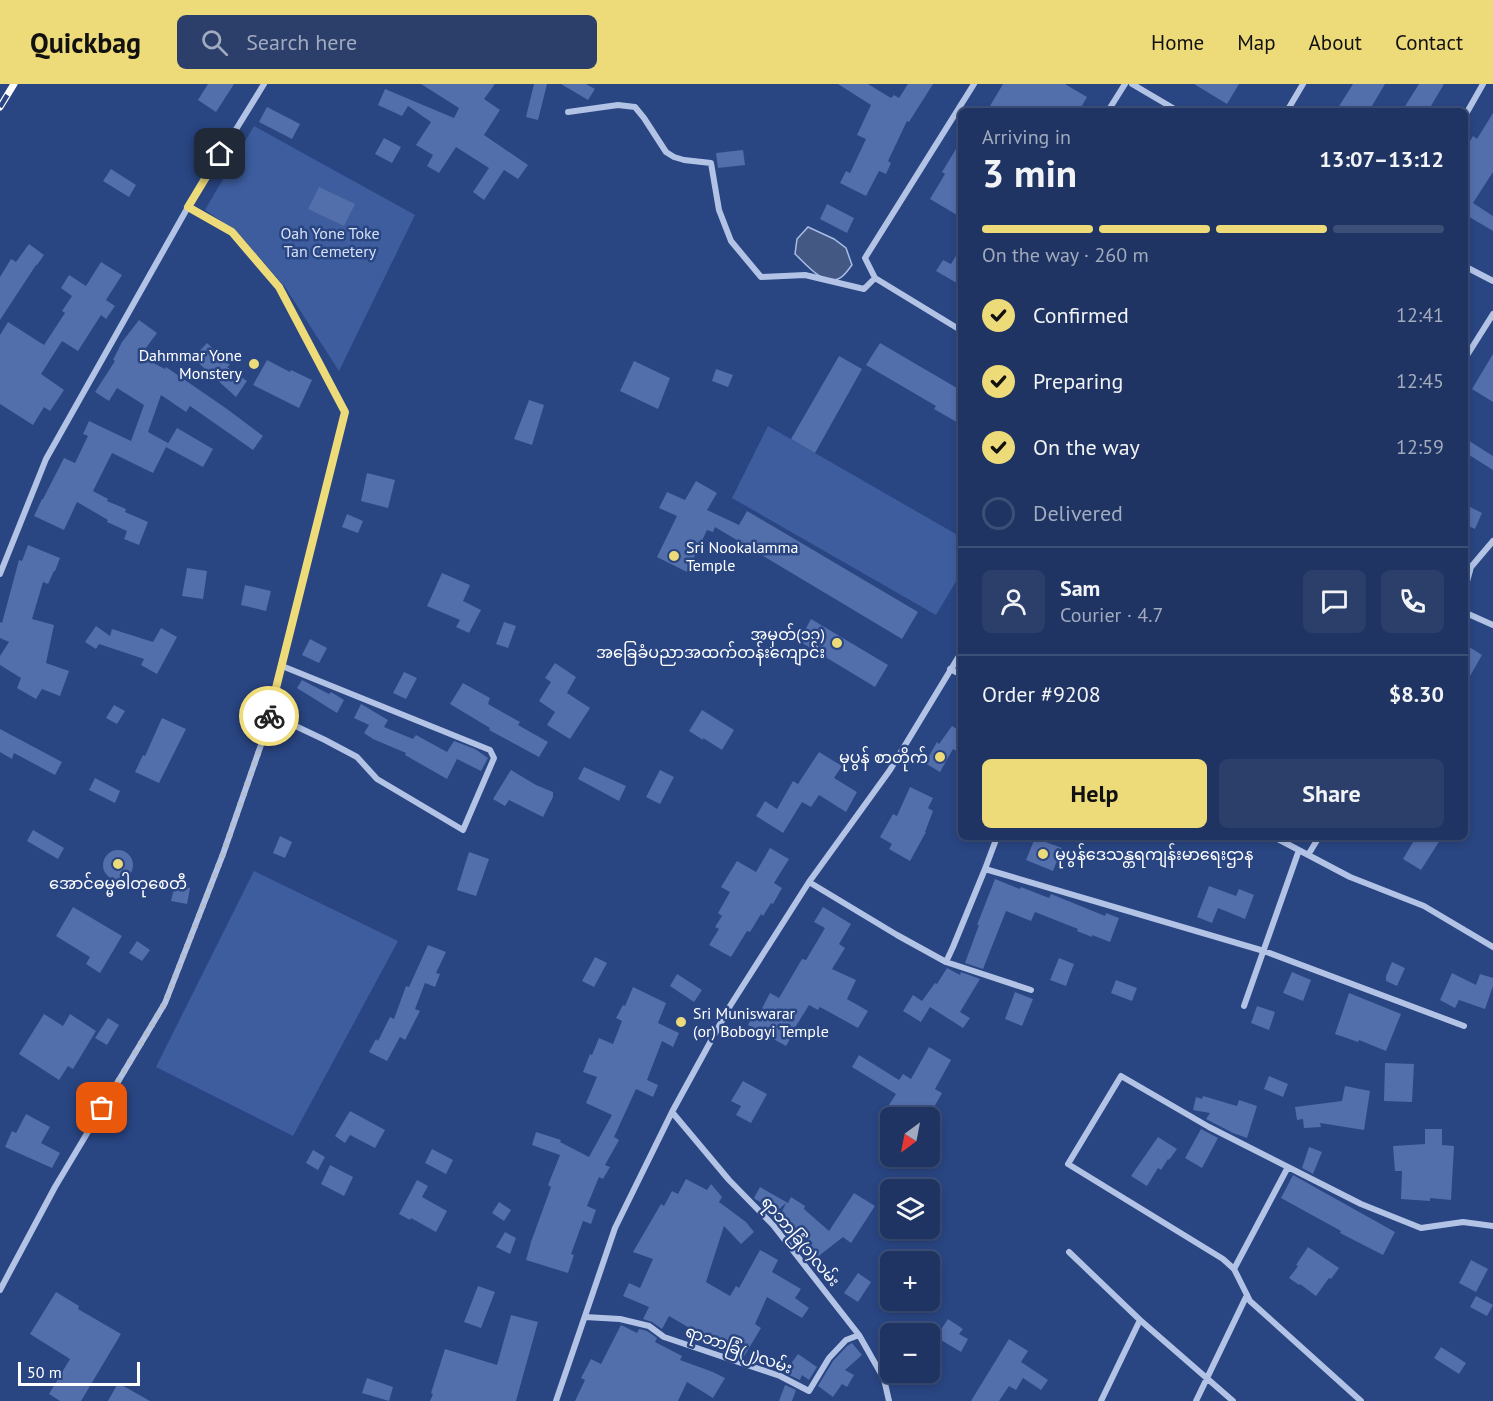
<!DOCTYPE html>
<html lang="en">
<head>
<meta charset="utf-8">
<style>
	body { margin:0; font-family:"PT Sans","Noto Sans Myanmar",sans-serif; background:#2c3f6b; color:#f1f3f6; height:100vh; display:flex; flex-direction:column; font-size:22px; white-space:nowrap }
	* { box-sizing:border-box; margin:0 }
	p { font-size:20px; color:#a1aabe }
	.icon { flex:none; width:33px; height:33px; fill:none; stroke:currentColor; stroke-width:2; stroke-linecap:round; stroke-linejoin:round }
	.map { position:relative; flex:1; overflow:hidden }
	.details { position:absolute; left:958px; top:24px; width:510px; height:732px; display:flex; flex-direction:column; background:#1f3462; border-radius:9px; box-shadow:0 3px 9px #0003,0 0 0 2px #3c4f77 }
	.details>* { flex:none }
	.needle { width:39px; rotate:212deg }
	.buttons { position:absolute; left:880px; top:1023px; display:grid; gap:12px }
	.buttons a { display:grid; place-items:center; width:60px; height:60px; border-radius:9px; background:#1f3462; box-shadow:0 3px 9px #0003,0 0 0 2px #3c4f77; font-size:30px }
	.scale { position:absolute; left:18px; bottom:15px; width:122px; box-sizing:border-box; padding-left:6px; border:3px solid #fff; border-top:0; font-size:16px; line-height:21px; white-space:nowrap; color:#fff; -webkit-text-stroke:4px #294582; paint-order:stroke }
	.pin { position:absolute; display:grid; place-items:center; width:51px; height:51px; color:#fff; margin:-26px; border-radius:12px; box-shadow:0 3px 9px #0006 }
	.courier { position:absolute; display:grid; place-items:center; width:60px; height:60px; margin:-30px; border:4px solid #edda79; border-radius:50%; background:#fff; color:#222; box-shadow:0 2px 8px #0007 }
	.summary em { font-style:normal; font-weight:700 }
	.summary div { display:flex; flex-direction:column-reverse }
	.summary { display:flex; align-items:center; justify-content:space-between; height:102px; padding:0 24px }
	h1 { font-size:39px; font-weight:700; line-height:45px }
	.bar { display:grid; grid-template-columns:repeat(4,1fr); gap:9px 6px; align-content:center; height:72px; padding:0 24px }
	.bar i { height:8px; border-radius:4px; background:#3c4f77 }
	.bar .on { background:#edda79 }
	.bar p { grid-column:span 4 }
	.line { display:flex; align-items:center; gap:15px; padding:0 24px; border-top:2px solid #3c4f77 }
	.line div { flex:1 }
	.round { display:grid; place-items:center; flex:none; width:63px; height:63px; border-radius:9px; background:#2c3f6b }
	ol { padding:0 24px; list-style:none }
	li { display:flex; align-items:center; gap:18px; height:66px }
	li p { margin-inline-start:auto }
	li .icon { padding:6px; border-radius:50%; background:#edda79; color:#111; stroke-width:4 }
	li:last-child { color:#a1aabe }
	li i { width:33px; height:33px; border:3px solid #3c4f77; border-radius:50% }
	.primary-button { display:flex; gap:12px; margin-top:auto; padding:12px 24px }
	.primary-button a { flex:1; height:69px; border-radius:9px; background:#edda79; color:#111; font-size:24px; font-weight:700; line-height:69px; text-align:center }
	.primary-button a+a { background:#2c3f6b; color:#f1f3f6 }
	header { display:flex; align-items:center; gap:36px; box-sizing:border-box; height:84px; padding:0 30px; background:#edda79; color:#111 }
	header strong { font-size:28px }
	nav { display:flex; gap:33px; margin-inline-start:auto; font-size:21px }
	.search { width:420px; height:54px; background:#2c3f6b; display:flex; align-items:center; gap:15px; box-sizing:border-box; padding:0 21px; border-radius:9px; color:#a1aabe; font-size:22px }
	.map>svg:first-child { display:block }
	.green { fill:#3e5d9f }
	.water { fill:#445884; stroke:#a7bde6; stroke-width:1.5 }
	.building { fill:#526eab }
	.lines { fill:none; stroke-linecap:round; stroke-linejoin:round }
	.minor { stroke:#b2c3e6; stroke-width:6 }
	.rail-casing { stroke:#fff; stroke-width:7 }
	.rail { stroke:#294582; stroke-width:4.5; stroke-dasharray:14; stroke-linecap:butt }
	.done { stroke:#b4bed3; stroke-width:6; stroke-dasharray:0 10.8 }
	.route { stroke:#edda79; stroke-width:8 }
	.poi-dot { fill:#edda79; stroke:#294582; stroke-width:2 }
	.labels { text-anchor:middle; stroke-width:5; stroke-linejoin:round; paint-order:stroke }
	.park-label { font-size:16px; fill:#d5e0f5; stroke:#294582 }
	.poi-label { font-size:16px; fill:#fff; stroke:#294582; text-anchor:end }
	.street-label { font-size:16px; fill:#fff; stroke:#294582 }
</style>
</head>
<body>
<header>
<strong>Quickbag</strong>
<div class="search"><svg class="icon" aria-label="search" viewBox="0 0 24 24"><circle cx="10" cy="10" r="6"/><path d="M15 15l6 6"/></svg>Search here</div>
<nav><a>Home</a><a>Map</a><a>About</a><a>Contact</a></nav>
</header>
<div class="map">
<svg width="1493" height="1317" viewBox="0 0 1493 1317">
	<rect width="100%" height="100%" fill="#294582"/>
	<!-- green -->
	<path class="green" d="M254 42 415 131 339 287 285 203 237 148 205 126Z
		M768 342 961 453V489L936 531 732 414Z
		M254 787 398 857 293 1052 156 983Z"/>
	<!-- water -->
	<path class="water" d="M808 143 834 155 846 164 852 181C848 186 844 193 838 195 822 201 806 180 795 170L797 155Z"/>
	<!-- building -->
	<path class="building" d="M208 0H234L216 28 198 16Z
		M421 0H495L484 15 500 26 484 51 528 81 518 95 504 86 484 116 473 108 489 84 456 63 439 89 427 82 433 71 416 61 431 38 408 22 402 32 378 21 385 5 454 34 459 24Z
		M534 0H547L538 36 526 33Z
		M561 0H586L595 5 588 16Z
		M838 0H868L891 14 894 11 899 14 908 0H933L909 38 907 37 888 77 891 79 886 90 879 87 866 112 840 99 846 87 850 89 866 55 857 51 871 21Z
		M1003 0H1065L1087 13 1079 27H987Z
		M1194 0H1239L1227 20Z
		M1353 0H1385L1369 27H1336Z
		M1419 0H1444L1428 27H1402Z
		M267 23 300 40 292 55 259 38Z
		M1493 29V88L1473 119 1493 132V147L1466 131V132V64L1473 52 1477 55Z
		M384 54 401 63 392 79 375 70Z
		M962 55V134L930 115 945 90 942 88Z
		M743 66 745 81 718 84 716 69Z
		M111 85 136 101 129 113 103 97Z
		M319 103 355 120 344 142 308 125Z
		M827 120 854 134 847 149 820 135Z
		M29 160 44 171 37 181H36L0 236V193L11 175 16 178Z
		M962 162V202L936 187 943 176 951 180Z
		M101 178 122 191 106 216 115 222 106 235 101 231 78 267 62 257 41 290 64 306 50 327 44 323 33 341 0 320V251L8 238 44 261 65 229 62 227 72 212 61 204 69 191 86 202Z
		M139 236 157 249 140 272 165 285 166 283 227 325 263 352 253 366 190 322 186 328 161 311 148 348 168 359 166 363 177 344 213 365 203 383 166 363 153 389 112 369 93 407 108 415 107 417 126 425 125 428 148 438 139 461 124 455 127 447 107 438 108 436 77 418 64 446 34 432 42 415H43L64 374 75 379 88 352 83 350 89 337 131 357 144 321 117 304 109 317 95 308 115 277 113 276 122 258Z
		M207 259 230 281 227 283 247 297 236 313 193 274Z
		M880 259 962 307V341L934 325 936 322 866 281Z
		M1493 270V318L1472 305Z
		M839 272 862 285 815 369 791 355Z
		M267 276 290 288 291 286 312 296 299 324 253 301Z
		M634 277 670 294 658 325 620 307Z
		M716 285 733 291 728 303 712 297Z
		M529 316 544 321 532 361 514 355Z
		M1466 355 1493 372V386L1466 369Z
		M367 389 395 396 388 424 361 417Z
		M696 397 717 409 707 426 739 441 747 427 918 528 902 555 715 443 713 448 707 446 687 488 657 473 677 432 659 424 667 408 685 416Z
		M1466 421 1482 429 1475 445 1466 441Z
		M347 430 363 437 358 449 342 443Z
		M28 461 60 474 55 487H54L48 500 43 498 32 535 54 541 46 579 69 587 60 612 42 605 36 615 17 604 21 594 0 581V572L9 558 0 554V538L2 539 19 476 22 477Z
		M187 484 207 487 203 515 182 512Z
		M442 489 470 501 463 517 481 526 469 549 456 543 460 536 427 522Z
		M245 501 271 507 266 527 241 521Z
		M811 535 888 581 875 603 799 557Z
		M504 538 516 542 508 564 496 560Z
		M96 542 110 552 112 545 153 558 161 544 177 553 157 590 141 581 144 575 99 560 96 565 85 558Z
		M310 555 327 564 319 579 302 571Z
		M1466 561 1482 571 1466 599Z
		M555 579 576 593 567 609 590 624 570 655 547 641 555 628 539 617 551 598 545 594Z
		M404 588 417 594 406 615 393 609Z
		M302 596 329 610 331 608 344 616 337 629 297 604Z
		M463 599 490 614 488 620 520 638 518 641 548 658 539 673 489 646 490 644 450 620Z
		M361 620 388 636 384 643 413 655 416 651 447 668 454 657 475 665 488 674 481 687 457 675 447 695 405 671 406 669 373 655 364 649 369 641 354 634Z
		M114 621 125 627 117 640 106 634Z
		M702 626 734 646 722 666 703 654V656L689 647Z
		M162 634 186 645 159 699 135 688 143 671 145 672Z
		M952 642 962 648V670L953 665 940 688 925 679 937 658 939 660Z
		M0 645 62 678 55 691 14 669 12 675 0 668Z
		M819 668 842 682 834 694 857 708 846 728 819 711 811 723 802 718 783 749 756 732 765 717 777 725 793 697 798 700Z
		M584 683 626 702 619 717 578 695Z
		M511 686 536 701 553 708V713L543 733 509 716 505 722 493 715Z
		M660 686 674 693 660 720 646 713Z
		M95 694 120 707 115 719 89 706Z
		M910 703 933 714 928 724 933 727 925 748H926L910 777 889 765 892 760 880 753 893 730 897 732Z
		M33 746 64 764 58 775 27 757Z
		M280 752 292 758 285 774 273 769Z
		M1416 753H1442L1421 786 1403 775Z
		M1035 754 1062 764 1053 787 1026 776Z
		M770 764 789 775 774 799 782 804 773 820 771 819 763 832 761 830 750 848 747 847 731 873 709 861 719 845 715 843 722 832 718 829 730 808 721 803 737 777 756 788Z
		M103 781a15 15 0 1 1 30 0a15 15 0 1 1-30 0Z
		M469 768 489 775 476 812 457 806Z
		M995 795 1020 805 1021 803 1049 814 1051 810 1105 832 1106 829 1119 834 1110 858 1092 851V853L1077 847 1078 845 1035 828 1031 837 1006 827 983 885 965 879 979 841H977Z
		M175 801 190 804 187 820 171 817Z
		M1209 802 1236 812 1239 805 1254 811 1245 835 1218 824 1212 839 1197 833Z
		M73 823 122 852 100 889 86 880 90 873 56 852Z
		M823 823 851 840 839 860 845 864 832 885 856 896 847 915 868 927 858 944 820 923 818 926 809 921 793 947 794 948 786 962 748 941 756 926 760 928 770 909 779 914 802 875 806 876 825 844 814 838Z
		M137 857 150 866 142 877 129 869Z
		M428 861 446 868 436 889 440 890 435 903 425 899 415 925 420 927 405 956 400 953 387 977 369 968 376 955 378 957 390 933 394 935 406 902 409 903Z
		M595 873 607 879 594 903 582 897Z
		M1059 874 1074 880 1066 902 1050 896Z
		M1392 878 1405 884 1397 902 1386 897V892Z
		M947 884 960 891 961 888 980 895 960 928 970 934 963 944 930 923 921 938 903 927 913 911 922 917 935 899 937 900Z
		M1292 888 1311 896 1303 917 1283 909Z
		M1452 889 1476 901 1480 890 1493 894V902L1485 925 1459 916 1455 924 1440 916Z
		M677 890 702 906 694 918 670 902Z
		M1116 896 1137 904 1132 917 1111 909Z
		M633 903 666 919 658 939 679 949 673 963 662 957 647 996 658 1001 653 1013 636 1005 614 1053 619 1056 605 1081 610 1083 603 1095 599 1093 587 1122 596 1126 591 1140 583 1137 571 1170 574 1171 568 1189 526 1176 531 1158 551 1103 548 1101 560 1071 532 1061 536 1048 561 1056 560 1058 589 1073 612 1031 586 1019 597 993 583 988 590 970 592 971 599 954 613 960 622 937 616 934 623 921 625 922Z
		M1015 908 1033 915 1022 942 1005 935Z
		M1349 909 1401 930 1386 967 1359 956 1358 958 1335 950Z
		M1257 922 1275 928 1269 946 1251 939Z
		M44 930 63 942 70 930 96 947 73 985 68 982 59 996 19 970Z
		M108 934 119 941 107 961 95 954Z
		M929 963 951 976 935 1005 942 1009 928 1034H896L885 1027 896 1010 852 983 859 971 899 996 903 990 911 995Z
		M1385 979 1414 980 1412 1018 1384 1017Z
		M1269 992 1288 1000 1283 1013 1264 1005Z
		M743 997 767 1010 751 1039 736 1031 741 1022 731 1017Z
		M1345 1002 1370 1007 1364 1046 1320 1039 1321 1043 1304 1044 1303 1035 1297 1036 1295 1023 1342 1017Z
		M1203 1012 1237 1022 1239 1016 1257 1022 1247 1054 1233 1049 1206 1035 1210 1029 1193 1026 1196 1013 1202 1015Z
		M350 1027 385 1046 375 1064 350 1051 345 1059 335 1052Z
		M26 1030 50 1043 41 1059 60 1069 52 1084 5 1063 12 1047 16 1049Z
		M1201 1045 1218 1054 1202 1084 1185 1074Z
		M1425 1045H1442V1061L1454 1062 1451 1116 1430 1114V1117L1401 1115 1402 1087H1395L1393 1062 1425 1060Z
		M1158 1053 1177 1065 1169 1076 1168 1075 1161 1086 1158 1084 1147 1102 1131 1092Z
		M1309 1063 1322 1068 1313 1090 1302 1084Z
		M432 1065 453 1076 446 1090 425 1079Z
		M313 1066 325 1073 318 1086 306 1079Z
		M330 1081 353 1093 344 1112 321 1100Z
		M1293 1091 1395 1148 1383 1171 1340 1149 1341 1147 1281 1114Z
		M686 1095 707 1106 711 1100 722 1113 719 1118 746 1138 754 1148 741 1160 724 1142 706 1198 730 1212 736 1202 739 1204 760 1166 778 1176 772 1188 801 1205 795 1214 809 1224 802 1234 767 1213 755 1240 761 1244 743 1274 722 1267 691 1248 693 1246 669 1232 662 1245 652 1238 643 1235 649 1223 623 1212 629 1199 640 1204 653 1175 633 1168 661 1120 664 1122 672 1107 678 1110Z
		M417 1096 428 1102 422 1113 447 1127 436 1148 411 1134 410 1136 399 1130Z
		M760 1103 788 1119 791 1113 805 1122 804 1125 829 1147 854 1109 875 1122 851 1159 843 1153 811 1178 803 1167 813 1159 777 1138 786 1119 777 1127 755 1115 754 1114Z
		M499 1118 511 1126 504 1137 492 1129Z
		M505 1148 516 1154 510 1170 496 1163Z
		M1308 1163 1339 1184 1331 1195 1329 1194 1316 1212 1300 1200 1299 1201 1289 1194 1298 1182 1296 1181Z
		M1471 1176 1488 1185 1476 1208 1459 1199Z
		M858 1189 871 1198 858 1218 844 1209Z
		M478 1202 495 1208 481 1244 464 1238Z
		M56 1208 79 1222 78 1225 121 1250 81 1317H60L49 1310 70 1275 30 1250Z
		M1476 1212 1493 1221 1487 1232 1470 1223Z
		M511 1231 538 1238 516 1317H430L433 1310 431 1309 445 1265 497 1281Z
		M948 1235 963 1245 959 1250 968 1255 961 1268 936 1253Z
		M621 1241 637 1249 639 1245 647 1247 657 1254 655 1258 682 1272 680 1276 713 1288 725 1294 713 1314 687 1298 678 1317H575L585 1296 581 1294 591 1275 601 1280Z
		M1009 1255 1028 1267 1021 1278 1048 1296 1041 1306 1023 1294 1016 1306 1009 1302 999 1317H971Z
		M852 1259 862 1271 845 1286 854 1291 847 1303 842 1300 833 1313 818 1302 833 1277 847 1262Z
		M1441 1263 1466 1279 1459 1290 1434 1274Z
		M798 1270 817 1283 809 1296 802 1291 800 1296 789 1291 790 1288 787 1285Z
		M367 1294 393 1303 389 1317 362 1309Z
		M118 1299 150 1317H108Z
		M785 1301 796 1306 792 1317H779Z"/>
	<g class="lines">
		<!-- minor -->
		<path class="minor" d="M1132 0 1178 27
			M1108 27 1125 0
			M1287 27 1303 0
			M568 28 618 21 635 23 644 34 666 68 674 73 684 76 711 79 719 126 731 157 761 193 805 191 864 205 875 194
			M1466 30 1483 0
			M1466 183 1493 197
			M962 247 875 194 865 174 974 0
			M1466 273 1493 230
			M0 490 46 375 188 123 264 0
			M1466 501 1471 483 1493 457
			M1466 529 1493 541
			M950 585 962 591
			M270 630 325 656 357 673 377 695 463 746 494 674 490 666 282 582
			M997 753 985 785 1264 867 1464 942
			M1274 753 1350 793 1424 822 1493 863
			M1308 771 1319 753
			M809 798 897 851 946 878 1031 906
			M946 878 953 863 985 785
			M1244 922 1299 766
			M672 1028 729 1096 773 1141 859 1251 884 1295 889 1317
			M1069 1168 1140 1236 1233 1317
			M1234 1185 1288 1083
			M0 1206 55 1103 165 919 223 770 262 658 345 328 279 203 232 148 188 123
			M585 1233 620 1235 649 1242 664 1253 780 1292 809 1307 829 1274 846 1256 859 1251
			M556 1317 615 1144 672 1028 730 922 809 798 890 686 962 567
			M1101 1317 1140 1236
			M1196 1317 1247 1211
			M1361 1317 1250 1217 1234 1185 1223 1175 1068 1080 1121 992 1209 1043 1361 1120 1421 1144 1463 1138 1493 1142"/>
		<defs>
			<path id="rail" d="M0 23 14 0"/>
		</defs>
		<!-- rail casing -->
		<use href="#rail" class="rail-casing"/>
		<!-- rail -->
		<use href="#rail" class="rail"/>
	</g>
	<g class="lines">
		<!-- done -->
		<path class="done" d="M102 1024 165 919 223 770 262 658 269 632"/>
		<!-- route -->
		<path class="route" d="M220 70 188 123 232 148 279 203 345 328 269 632"/>
	</g>
	<!-- markers -->
	<g class="poi-dot">
		<circle cx="254" cy="280" r="6"/>
		<circle cx="674" cy="472" r="6"/>
		<circle cx="837" cy="559" r="6"/>
		<circle cx="940" cy="673" r="6"/>
		<circle cx="1043" cy="770" r="6"/>
		<circle cx="118" cy="780" r="6"/>
		<circle cx="681" cy="938" r="6"/>
	</g>
	<g class="labels">
		<!-- park labels -->
		<g class="park-label">
			<text x="330" y="155">Oah Yone Toke<tspan x="330" dy="18">Tan Cemetery</tspan></text>
		</g>
		<!-- poi labels -->
		<g class="poi-label">
			<text x="242" y="277">Dahmmar Yone<tspan x="242" dy="18">Monstery</tspan></text>
			<text x="686" y="469" text-anchor="start">Sri Nookalamma<tspan x="686" dy="18">Temple</tspan></text>
			<text x="825" y="556">အမှတ်(၁၃)<tspan x="825" dy="18">အခြေခံပညာအထက်တန်းကျောင်း</tspan></text>
			<text x="928" y="679">မုပွန် စာတိုက်</text>
			<text x="1055" y="776" text-anchor="start">မုပွန်ဒေသန္တရကျန်းမာရေးဌာန</text>
			<text x="118" y="805" text-anchor="middle">အောင်ဓမ္မဓါတုစေတီ</text>
			<text x="693" y="935" text-anchor="start">Sri Muniswarar<tspan x="693" dy="18">(or) Bobogyi Temple</tspan></text>
		</g>
		<!-- street labels -->
		<g class="street-label">
			<text transform="translate(801 1157) rotate(50)" y="6">ရာဘာခြံ(၁)လမ်း</text>
			<text transform="translate(739 1265) rotate(20)" y="6">ရာဘာခြံ(၂)လမ်း</text>
		</g>
	</g>
</svg>
<div class="buttons">
<a><svg class="needle" viewBox="-14 -14 28 28"><path d="M0-13l5 13h-10z" fill="#e53935"/><path d="M0 13l5-13h-10z" fill="#a1aabe"/></svg></a>
<a><svg class="icon" aria-label="layers" viewBox="0 0 24 24"><path d="M12 4l9 5-9 5-9-5zM3 14l9 5 9-5"/></svg></a>
<a>+</a>
<a>−</a>
</div>
<div class="scale">50 m</div>
<div class="pin" style="left:102px;top:1024px;background:#ea580c"><svg class="icon" aria-label="bag" viewBox="0 0 24 24"><path d="M5 8h14l-1 12H6zM9 8a3 3 0 0 1 6 0"/></svg></div>
<div class="pin" style="left:220px;top:70px;background:#1f2937"><svg class="icon" aria-label="home" viewBox="0 0 24 24"><path d="M3 11l9-7 9 7M6 9v11h12V9"/></svg></div>
<div class="courier" style="left:269px;top:632px"><svg class="icon" aria-label="bike" viewBox="0 0 24 24"><circle cx="6" cy="16" r="4"/><circle cx="18" cy="16" r="4"/><path d="M6 16l4-8h5l3 8M10 8l3 8H6M13 5h3"/></svg></div>
<section class="details">
<div class="summary"><div><h1>3 min</h1><p>Arriving in</p></div><em>13:07–13:12</em></div>
<div class="bar"><i class="on"></i><i class="on"></i><i class="on"></i><i></i><p>On the way · 260 m</p></div>
<ol>
<li><svg class="icon" aria-label="check" viewBox="0 0 24 24"><path d="M5 12l5 5 9-10"/></svg>Confirmed<p>12:41</p></li>
<li><svg class="icon" aria-label="check" viewBox="0 0 24 24"><path d="M5 12l5 5 9-10"/></svg>Preparing<p>12:45</p></li>
<li><svg class="icon" aria-label="check" viewBox="0 0 24 24"><path d="M5 12l5 5 9-10"/></svg>On the way<p>12:59</p></li>
<li><i></i>Delivered</li>
</ol>
<div class="line" style="height:108px"><a class="round"><svg class="icon" aria-label="person" viewBox="0 0 24 24"><circle cx="12" cy="8" r="4"/><path d="M4 21q1-7 8-7t8 7"/></svg></a><div><b>Sam</b><p>Courier · 4.7</p></div><a class="round"><svg class="icon" aria-label="chat" viewBox="0 0 24 24"><path d="M4 5h16v11H9l-5 4z"/></svg></a><a class="round"><svg class="icon" aria-label="phone" viewBox="0 0 24 24"><path d="M5 4h4l2 5-3 2q2 4 5 5l2-3 5 2v4C11 20 4 13 5 4z"/></svg></a></div>
<div class="line" style="height:78px"><div>Order #9208</div><b>$8.30</b></div>
<div class="primary-button"><a>Help</a><a>Share</a></div>
</section>
</div>
</body>
</html>
